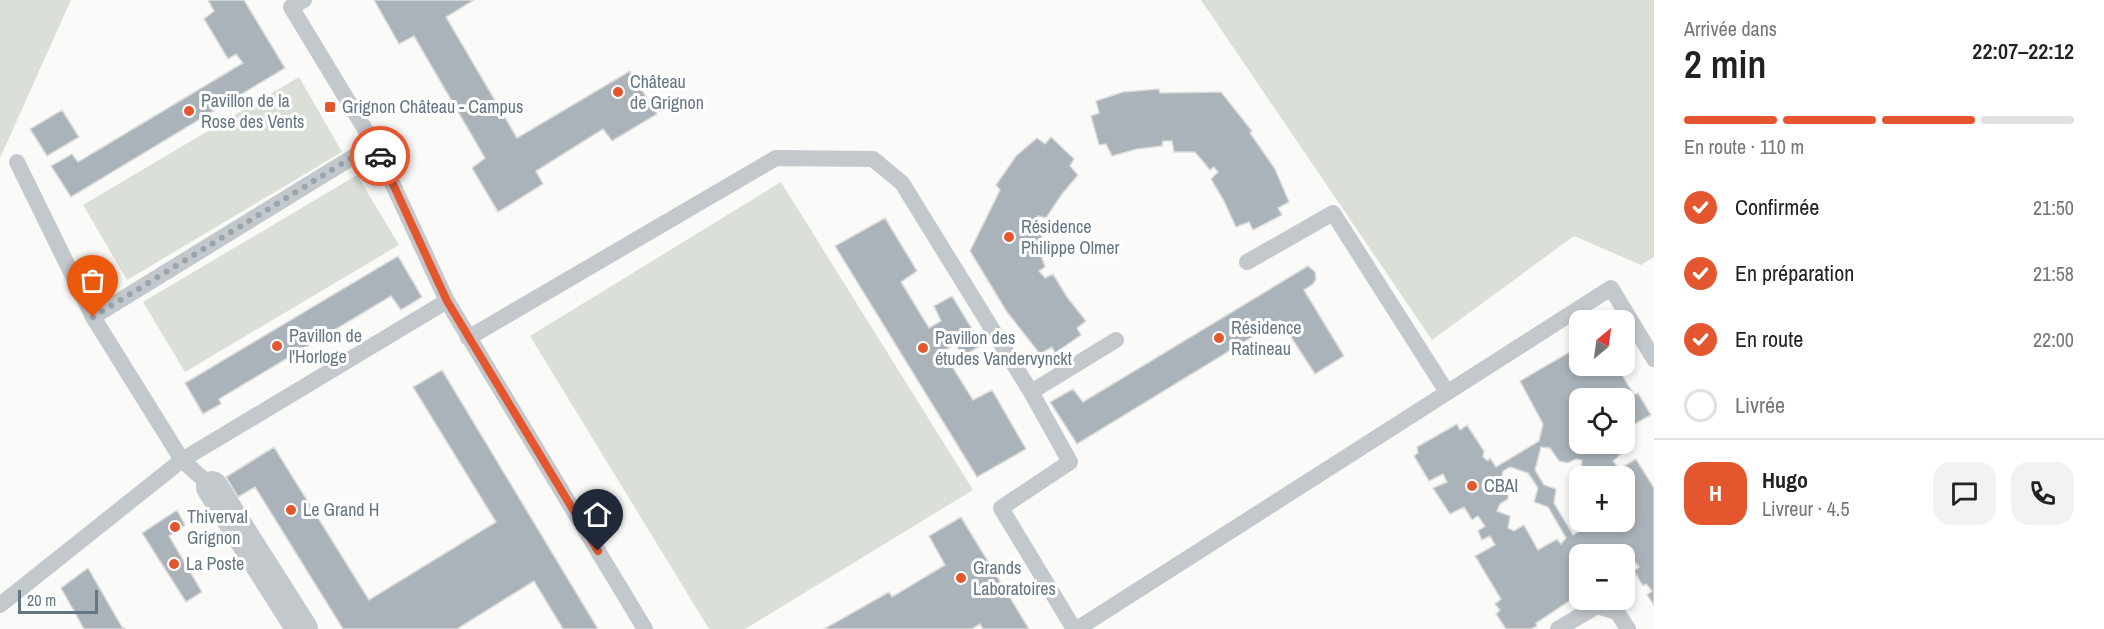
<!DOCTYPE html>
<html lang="fr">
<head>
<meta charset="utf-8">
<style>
	body { margin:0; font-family:"Archivo Narrow",sans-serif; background:#f2f2f2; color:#222; height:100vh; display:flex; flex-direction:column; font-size:22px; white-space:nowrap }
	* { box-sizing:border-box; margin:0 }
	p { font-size:20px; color:#767676 }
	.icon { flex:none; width:33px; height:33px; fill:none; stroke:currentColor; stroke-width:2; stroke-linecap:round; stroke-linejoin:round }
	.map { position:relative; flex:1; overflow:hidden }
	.drawer { display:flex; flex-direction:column; background:#fff; width:450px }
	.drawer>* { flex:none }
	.needle { width:39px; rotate:29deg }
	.controls { position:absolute; left:1569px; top:310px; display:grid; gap:12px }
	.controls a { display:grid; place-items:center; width:66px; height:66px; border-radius:12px; background:#fff; box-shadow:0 3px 9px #0003; font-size:30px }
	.scale { position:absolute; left:18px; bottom:15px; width:80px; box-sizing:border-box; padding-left:6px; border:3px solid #657683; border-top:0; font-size:16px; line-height:21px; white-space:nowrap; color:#657683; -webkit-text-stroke:4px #fff; paint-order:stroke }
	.pin { position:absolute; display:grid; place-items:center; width:51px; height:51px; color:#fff; margin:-62px -26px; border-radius:50% 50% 50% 0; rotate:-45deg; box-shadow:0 0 6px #0007 }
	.pin .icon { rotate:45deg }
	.courier { position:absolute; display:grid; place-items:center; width:60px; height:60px; margin:-30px; border:4px solid #e4572e; border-radius:50%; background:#fff; color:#222; box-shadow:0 2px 8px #0007 }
	.head em { font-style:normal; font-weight:600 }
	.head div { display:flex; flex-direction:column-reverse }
	.head { display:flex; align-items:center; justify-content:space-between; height:102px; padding:0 30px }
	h1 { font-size:39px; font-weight:600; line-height:45px }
	.bar { display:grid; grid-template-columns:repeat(4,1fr); gap:9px 6px; align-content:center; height:72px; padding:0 30px }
	.bar i { height:8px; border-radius:4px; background:#e0e0e0 }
	.bar .on { background:#e4572e }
	.bar p { grid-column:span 4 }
	.line { display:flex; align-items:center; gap:15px; padding:0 30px; border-top:2px solid #e0e0e0 }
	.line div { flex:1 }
	.round { display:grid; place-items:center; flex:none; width:63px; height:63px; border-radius:18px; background:#f2f2f2 }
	ol { padding:0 30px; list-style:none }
	li { display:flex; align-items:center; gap:18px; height:66px }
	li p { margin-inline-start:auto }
	li .icon { padding:6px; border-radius:50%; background:#e4572e; color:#fff; stroke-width:4 }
	li:last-child { color:#767676 }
	li i { width:33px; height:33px; border:3px solid #e0e0e0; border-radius:50% }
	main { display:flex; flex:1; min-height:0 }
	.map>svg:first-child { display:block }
	.green { fill:#dadfd7 }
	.building { fill:#aab3b9; stroke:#dcdcda; stroke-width:1.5; fill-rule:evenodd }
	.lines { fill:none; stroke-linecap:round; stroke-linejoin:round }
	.lane { stroke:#c3c8cc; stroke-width:16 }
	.street { stroke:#c3c8cc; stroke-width:32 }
	.done { stroke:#99a4ac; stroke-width:6; stroke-dasharray:0 10.8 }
	.route { stroke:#e4572e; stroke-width:8 }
	.poi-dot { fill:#e4572e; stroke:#fff; stroke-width:2 }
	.labels { text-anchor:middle; stroke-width:6; stroke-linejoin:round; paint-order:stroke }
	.poi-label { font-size:18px; fill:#657683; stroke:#fff; text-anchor:start }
</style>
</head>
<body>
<main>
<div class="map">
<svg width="1654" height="629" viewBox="0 0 1654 629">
	<rect width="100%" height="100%" fill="#fafaf8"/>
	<!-- green -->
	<path class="green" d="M0 0H71L0 158Z
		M1201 0H1654V257L1641 265 1574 236 1432 340Z
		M299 77 342 152 127 280 83 205Z
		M357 175 399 245 185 372 143 302Z
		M781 182 973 490 745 629H709L530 336Z"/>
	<!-- building -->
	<path class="building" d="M208 0H244L285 68 71 197 51 166 72 154 78 162 243 63 236 54 228 59 204 19 214 11Z
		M374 0H474L446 17 517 138 630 71 657 114 612 141 603 129 536 171 543 184 498 212 472 168 485 158 414 36 399 44Z
		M1159 89 1160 93 1221 92 1252 131 1250 133 1275 169 1289 202 1278 208 1282 215 1253 230 1249 222 1236 227 1224 201 1211 179 1218 172 1214 167 1210 170 1195 152H1174L1172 141H1163L1162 146 1137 149 1112 156 1106 144 1099 145 1091 116 1099 113 1096 101 1123 92Z
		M62 110 79 137 47 156 30 129Z
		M1051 137 1074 159 1070 166 1078 175 1062 194 1046 218 1038 216 1036 222 1045 229 1038 246 1045 267 1039 271 1045 278 1053 274 1067 297 1086 321 1077 328 1081 335 1055 353 1052 347 1040 354 1007 312 970 251 1000 190 996 185 1016 156 1037 138 1045 144Z
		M885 218 917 271 901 282 929 328 941 321 934 306 952 296 982 345 963 356 955 344 943 352 973 400 992 390 1026 449 977 477 835 246Z
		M398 256 422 297 401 310 391 296 219 399 221 404 203 414 185 383Z
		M1308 266 1315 272 1316 279 1313 284 1304 290 1344 356 1315 374 1280 320 1077 444 1050 402 1073 389 1083 402Z
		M1580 346V366H1612L1614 369 1618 368 1634 395 1638 393 1651 415 1624 430V399H1580V444H1604L1608 452 1616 448 1621 454 1613 461 1619 469 1636 459 1654 488V605L1647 595 1652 591 1646 584 1643 586 1634 571 1639 567 1634 561 1624 566V555H1580L1578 578 1580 581V594L1536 623 1537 626 1531 629H1506L1496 614 1500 610 1495 604 1501 599 1475 556 1495 545 1490 536 1482 540 1478 531 1485 526 1478 516 1472 520 1464 507 1450 514 1433 488 1447 482 1443 474 1429 481 1414 456 1418 453 1417 447 1457 424 1460 430 1467 425 1484 451 1483 457 1488 461 1490 458 1496 467 1539 441 1543 424 1520 381ZM1541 447 1550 448 1559 461 1568 463 1576 459 1582 460 1580 475 1586 477H1624V522H1587L1580 526 1581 530 1573 535 1554 503 1556 489 1544 485 1535 470ZM1510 467 1528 473 1538 488 1534 502 1548 507 1566 538 1561 544 1557 539 1538 550 1524 525 1514 531 1508 528 1510 516 1497 511 1500 504 1508 499V490L1502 476 1503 471Z
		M442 370 598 629H563L534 581 457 629H343L255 487 238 497 226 477 274 447 369 600 496 522 413 387Z
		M177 510 185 525 169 536 202 592 186 602 142 533Z
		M961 517 1029 629H983L980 624 972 629H824L889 592 892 597 945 565 929 536Z
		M88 568 122 627 126 629H84L61 588Z"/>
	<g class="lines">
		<!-- lane -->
		<path class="lane" d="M304 0 291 7 374 144
			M17 162 93 317
			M1247 262 1333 213 1447 392
			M468 338 776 158 873 159 902 183 1031 392 1070 462 1001 508 1074 629
			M1031 392 1116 340
			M212 487 182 460 93 317 374 144 447 301 645 629
			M0 605 182 460 447 301
			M1077 629 1611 288 1654 359
			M1558 629 1597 606 1617 612 1628 629"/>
		<!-- street -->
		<path class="street" d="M212 487 302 629"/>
	</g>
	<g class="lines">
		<!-- done -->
		<path class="done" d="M93 317 374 144 380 156"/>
		<!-- route -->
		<path class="route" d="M380 156 447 301 598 551"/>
	</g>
	<!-- markers -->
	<g class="poi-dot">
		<circle cx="618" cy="92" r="6"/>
		<rect x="324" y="101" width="12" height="12" rx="3"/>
		<circle cx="189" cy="111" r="6"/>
		<circle cx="1009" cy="237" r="6"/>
		<circle cx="1219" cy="338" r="6"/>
		<circle cx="277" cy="346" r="6"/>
		<circle cx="923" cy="348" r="6"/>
		<circle cx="1472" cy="486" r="6"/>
		<circle cx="291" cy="510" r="6"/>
		<circle cx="175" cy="527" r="6"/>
		<circle cx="174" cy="564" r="6"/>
		<circle cx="961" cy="578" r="6"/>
	</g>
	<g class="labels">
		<!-- poi labels -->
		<g class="poi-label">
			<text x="630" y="88">Château<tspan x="630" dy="21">de Grignon</tspan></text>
			<text x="201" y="107">Pavillon de la<tspan x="201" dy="21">Rose des Vents</tspan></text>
			<text x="342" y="113">Grignon Château - Campus</text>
			<text x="1021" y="233">Résidence<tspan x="1021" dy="21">Philippe Olmer</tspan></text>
			<text x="1231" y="334">Résidence<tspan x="1231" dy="21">Ratineau</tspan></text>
			<text x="289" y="342">Pavillon de<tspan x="289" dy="21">l'Horloge</tspan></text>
			<text x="935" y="344">Pavillon des<tspan x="935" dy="21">études Vandervynckt</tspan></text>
			<text x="1484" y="492">CBAI</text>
			<text x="303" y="516">Le Grand H</text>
			<text x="187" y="523">Thiverval<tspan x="187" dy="21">Grignon</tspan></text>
			<text x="186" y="570">La Poste</text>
			<text x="973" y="574">Grands<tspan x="973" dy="21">Laboratoires</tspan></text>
		</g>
	</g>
</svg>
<div class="controls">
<a><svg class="needle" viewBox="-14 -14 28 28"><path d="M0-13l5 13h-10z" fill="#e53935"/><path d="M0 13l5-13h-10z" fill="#767676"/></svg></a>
<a><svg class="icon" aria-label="locate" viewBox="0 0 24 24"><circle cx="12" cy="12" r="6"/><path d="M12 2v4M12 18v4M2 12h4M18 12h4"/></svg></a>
<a>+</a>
<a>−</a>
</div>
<div class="scale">20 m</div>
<div class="pin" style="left:93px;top:317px;background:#ea580c"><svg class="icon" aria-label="bag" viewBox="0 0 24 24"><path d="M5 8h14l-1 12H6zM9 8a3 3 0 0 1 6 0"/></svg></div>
<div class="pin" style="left:598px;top:551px;background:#1f2937"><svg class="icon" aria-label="home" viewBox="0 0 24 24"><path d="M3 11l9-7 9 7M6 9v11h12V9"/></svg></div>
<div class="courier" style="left:380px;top:156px"><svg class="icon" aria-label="car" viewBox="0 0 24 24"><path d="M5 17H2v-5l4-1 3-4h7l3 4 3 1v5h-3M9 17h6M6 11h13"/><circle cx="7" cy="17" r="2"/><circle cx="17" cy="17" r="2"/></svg></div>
</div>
<section class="drawer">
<div class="head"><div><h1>2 min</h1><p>Arrivée dans</p></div><em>22:07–22:12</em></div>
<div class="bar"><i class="on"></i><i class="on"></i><i class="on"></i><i></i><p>En route · 110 m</p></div>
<ol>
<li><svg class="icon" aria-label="check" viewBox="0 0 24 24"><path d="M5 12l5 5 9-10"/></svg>Confirmée<p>21:50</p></li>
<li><svg class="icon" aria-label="check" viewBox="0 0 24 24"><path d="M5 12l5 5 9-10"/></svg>En préparation<p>21:58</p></li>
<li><svg class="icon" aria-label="check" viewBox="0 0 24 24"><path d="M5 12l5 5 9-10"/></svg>En route<p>22:00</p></li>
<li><i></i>Livrée</li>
</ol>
<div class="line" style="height:108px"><b class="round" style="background:#e4572e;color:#fff">H</b><div><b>Hugo</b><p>Livreur · 4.5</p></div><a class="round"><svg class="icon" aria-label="chat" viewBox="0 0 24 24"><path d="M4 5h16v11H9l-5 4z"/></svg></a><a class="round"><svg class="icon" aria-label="phone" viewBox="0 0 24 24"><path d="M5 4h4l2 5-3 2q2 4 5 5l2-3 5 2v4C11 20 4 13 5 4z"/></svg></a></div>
</section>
</main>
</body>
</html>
